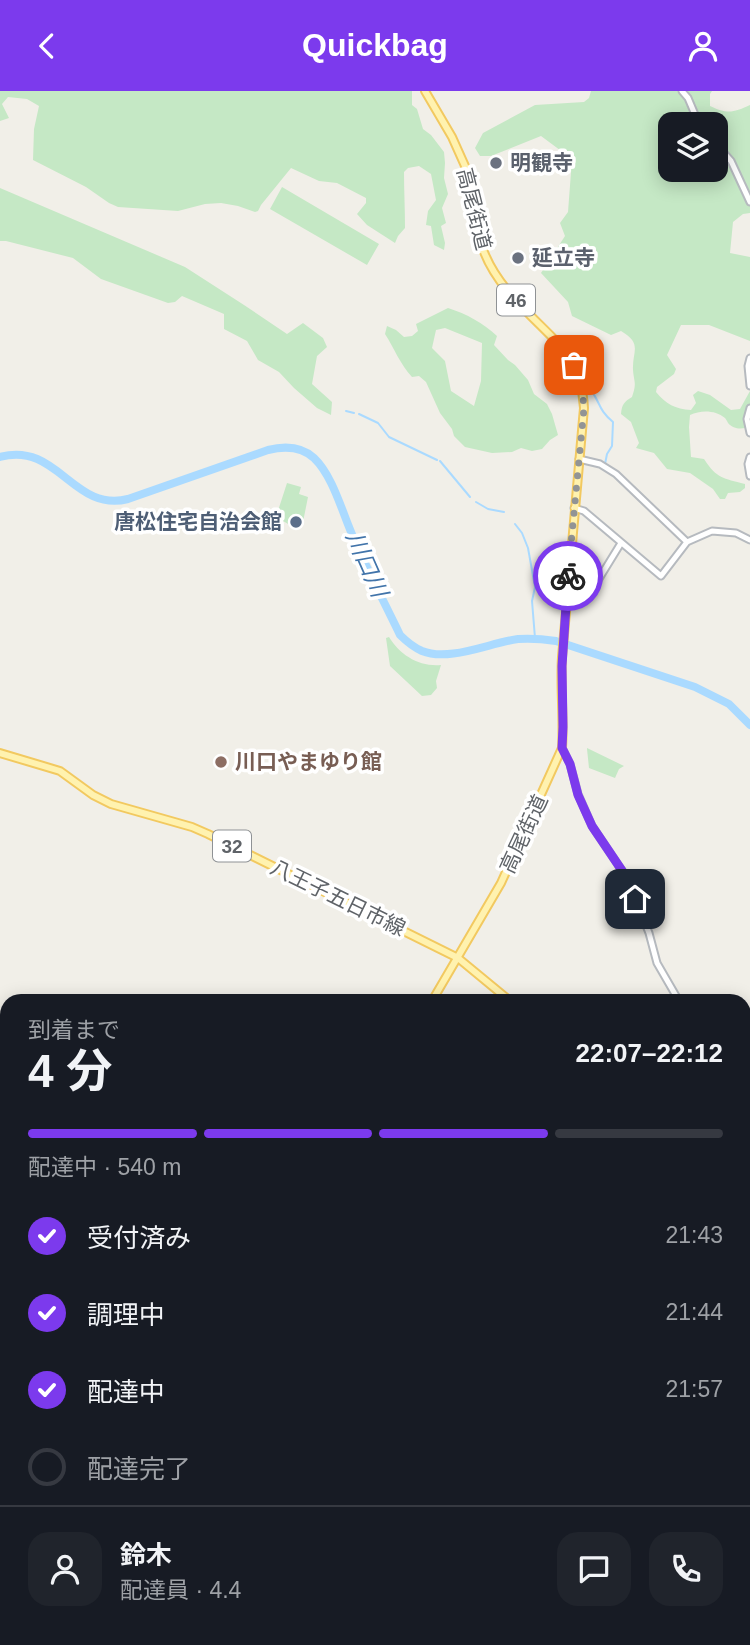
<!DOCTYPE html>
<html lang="ja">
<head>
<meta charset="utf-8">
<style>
	body { margin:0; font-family:Arial,"Noto Sans JP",sans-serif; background:#20242c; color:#f1f3f6; height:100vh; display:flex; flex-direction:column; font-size:26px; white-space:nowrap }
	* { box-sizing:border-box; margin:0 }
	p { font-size:23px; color:#9ea1a6 }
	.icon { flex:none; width:38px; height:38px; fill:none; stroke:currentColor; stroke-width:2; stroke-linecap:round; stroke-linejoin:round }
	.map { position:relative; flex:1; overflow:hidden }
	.drawer { position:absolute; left:0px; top:903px; width:751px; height:651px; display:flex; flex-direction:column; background:#171b24; border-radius:21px 21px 0 0; box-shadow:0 4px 18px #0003 }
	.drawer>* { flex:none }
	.buttons { position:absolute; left:658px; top:21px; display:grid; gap:14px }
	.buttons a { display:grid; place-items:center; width:70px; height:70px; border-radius:14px; background:#171b24; box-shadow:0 4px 18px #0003; font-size:35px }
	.pin { position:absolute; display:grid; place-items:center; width:60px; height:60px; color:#fff; margin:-30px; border-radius:14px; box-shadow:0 4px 10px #0006 }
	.courier { position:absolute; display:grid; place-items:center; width:70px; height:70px; margin:-35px; border:5px solid #7c3aed; border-radius:50%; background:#fff; color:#222; box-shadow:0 2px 9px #0007 }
	.overview em { font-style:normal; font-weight:700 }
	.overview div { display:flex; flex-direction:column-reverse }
	.overview { display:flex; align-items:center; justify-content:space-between; height:119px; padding:0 28px }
	h1 { font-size:46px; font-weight:700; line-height:52px }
	.bar { display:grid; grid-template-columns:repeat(4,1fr); gap:10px 7px; align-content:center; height:84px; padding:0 28px }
	.bar i { height:9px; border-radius:5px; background:#363941 }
	.bar .current { background:#7c3aed }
	.bar p { grid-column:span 4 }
	.line { display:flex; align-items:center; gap:18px; padding:0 28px; border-top:2px solid #363941 }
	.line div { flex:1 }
	.round { display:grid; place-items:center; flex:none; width:74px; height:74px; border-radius:21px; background:#20242c }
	ol { padding:0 28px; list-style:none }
	li { display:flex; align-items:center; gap:21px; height:77px }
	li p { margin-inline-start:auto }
	li .icon { padding:7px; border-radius:50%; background:#7c3aed; color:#fff; stroke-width:4 }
	li:last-child { color:#9ea1a6 }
	li i { width:38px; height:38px; border:4px solid #363941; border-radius:50% }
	header { display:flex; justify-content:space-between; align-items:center; height:91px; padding:0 28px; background:#7c3aed; color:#fff; font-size:32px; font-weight:700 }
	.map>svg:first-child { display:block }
	.green { fill:#c5e8c5; fill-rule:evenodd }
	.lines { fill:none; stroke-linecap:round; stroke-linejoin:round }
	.stream { stroke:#aadaff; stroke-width:2 }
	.river { stroke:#aadaff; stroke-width:8 }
	.secondary-casing { stroke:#b6babf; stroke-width:9 }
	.primary-casing { stroke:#f2c960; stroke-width:10 }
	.secondary { stroke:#fff; stroke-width:5 }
	.primary { stroke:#fff2af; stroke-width:6 }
	.done { stroke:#929495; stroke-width:7; stroke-dasharray:0 12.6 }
	.route { stroke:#7c3aed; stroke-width:9 }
	.worship-dot { fill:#6b7280; stroke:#fff; stroke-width:2.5 }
	.service-dot { fill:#5c6f8a; stroke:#fff; stroke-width:2.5 }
	.education-dot { fill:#8d6e63; stroke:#fff; stroke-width:2.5 }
	.labels { text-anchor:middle; stroke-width:7; stroke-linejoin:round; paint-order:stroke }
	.shield { fill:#fff; stroke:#8f9295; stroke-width:2 }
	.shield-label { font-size:19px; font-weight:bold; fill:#5f6368 }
	.worship-label { font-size:21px; font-weight:bold; fill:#5b616d; stroke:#fff; text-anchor:start }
	.street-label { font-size:21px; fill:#5f6368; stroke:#fff }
	.service-label { font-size:21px; font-weight:bold; fill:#4e5e75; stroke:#fff; text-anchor:end }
	.education-label { font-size:21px; font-weight:bold; fill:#785e54; stroke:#fff; text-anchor:start }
	.water-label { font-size:23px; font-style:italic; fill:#4174aa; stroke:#fff }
</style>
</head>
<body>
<header><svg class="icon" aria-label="back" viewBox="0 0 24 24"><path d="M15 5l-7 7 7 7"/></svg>Quickbag<svg class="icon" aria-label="person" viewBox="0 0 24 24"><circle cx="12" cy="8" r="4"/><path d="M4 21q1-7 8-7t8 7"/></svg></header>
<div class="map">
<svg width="750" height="1554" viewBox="0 0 750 1554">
	<rect width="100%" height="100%" fill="#f1efe8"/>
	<!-- green -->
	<path class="green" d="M0 0H412V14L417 18 423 38 431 44 444 61 445 72 444 87 448 103 442 117 446 132 441 135 445 152 444 159 434 154 431 135 426 134 428 120 436 109 431 83 419 75 408 77 404 81C404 100 405 118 405 137L398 145 395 152 367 134 357 123 366 112V107L337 92 319 90 291 77 261 114 258 120 255 121 238 115 221 112 205 113 178 120 118 116 109 112 86 96 33 69 34 38 39 15 27 8 8 6 2 13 9 27 0 30Z
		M591 0H712L710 3V15C727 23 733 22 750 14V122L743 123 733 131 730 162 750 166V250L709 234H681L667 264 676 278 674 283 657 296 656 301C666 313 675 318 691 319L696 312 693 304 698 300 710 304 731 319 740 318 750 300V336C742 338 734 339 728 332 727 330 726 328 725 327 715 319 701 319 690 324L689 336 691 366 704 368C717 388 723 387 745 393V397L740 401 728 402 725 408H720L713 398 690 382 667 378 654 362 636 357 639 352 631 331 621 323C622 313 624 311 632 306 637 291 634 292 633 279 632 260 643 253 621 240L611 244 572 225 568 211 541 182 565 145 560 132 568 121 572 68 541 45 491 65H480L475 57 483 42 535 14 584 11 589 7ZM670 33H716V79H670Z
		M282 96 379 153 367 174 270 118Z
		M0 97 185 176 244 214 287 243 303 232 323 247 327 256 317 265 312 293 332 311 331 324 317 317 294 297 279 281 258 269 247 250 224 238V223L182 205 175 211 168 212 101 188 73 167 6 150H0Z
		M448 217C467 223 483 232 497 245L494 254 508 269 515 274 528 289 534 303 547 313 552 323 558 344 550 349 542 358 532 360 521 357 512 361 492 362 465 356 454 345 452 338 440 322 426 291 419 285 412 286C400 273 394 257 385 243L387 235 396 239 404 246 412 245 418 240 416 233ZM445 237 482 252 481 290 474 315 451 300 445 270 432 257 436 239Z
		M287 392 301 396 299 403 308 406 303 431 294 427 290 434 276 426Z
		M389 546C400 564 419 576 441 574L436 590 437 597 431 604 422 605 390 575 386 547Z
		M587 658V657L624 675 619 678 615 687 589 677Z"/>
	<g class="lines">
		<!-- stream -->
		<path class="stream" d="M590 298C600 310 598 319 613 331L612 355 607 363 605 373
			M346 320 354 322
			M359 323 378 332 389 346 437 369
			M440 370 470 406
			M476 411 488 418 504 421
			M515 433 522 442 528 457 535 496 532 510 535 547
			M556 472 565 454
			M536 495 554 475
			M509 1547 517 1554"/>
		<!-- river -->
		<path class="river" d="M0 366C58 350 73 422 128 408L268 359C284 355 301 355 314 367 334 386 343 425 355 450 369 482 385 513 400 544 406 550 413 556 422 560 449 571 489 552 518 548 531 547 543 548 556 550L695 596 729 613 750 634"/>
		<defs>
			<path id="secondary" d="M682 0 688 7 699 33
				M716 53 731 70 750 111
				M750 267 748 275 750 295
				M750 317 747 328 750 342
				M750 366 748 373 750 385
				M579 368 600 373 616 383 687 451
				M574 417 584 420 661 485 687 451 712 440 736 442 750 449
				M569 481 594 496 621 452
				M562 657 570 673 578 703 592 735 627 787 649 842 657 872 679 910
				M744 1051 750 1063"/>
			<path id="primary" d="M425 0 452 46 465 75 484 161C500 202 539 230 568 263 578 280 583 297 584 317L562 566C560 596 564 627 562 657L501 792 432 910
				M0 662 60 680 93 704 111 713 192 736 208 743 458 867 510 910
				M744 1146 750 1152
				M90 1554 95 1547"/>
		</defs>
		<!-- secondary casing -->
		<use href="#secondary" class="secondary-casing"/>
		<!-- primary casing -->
		<use href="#primary" class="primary-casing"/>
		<!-- secondary -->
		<use href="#secondary" class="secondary"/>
		<!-- primary -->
		<use href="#primary" class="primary"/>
	</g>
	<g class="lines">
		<!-- done -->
		<path class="done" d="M568 485 584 317 582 296 574 274"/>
		<!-- route -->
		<path class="route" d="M568 485 562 575 563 636 562 657 570 673 578 704 592 735 627 787 635 808"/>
	</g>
	<!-- markers -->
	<g class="worship-dot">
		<circle cx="496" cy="72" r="7"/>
		<circle cx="518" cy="167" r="7"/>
	</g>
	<circle class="service-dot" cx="296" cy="431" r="7"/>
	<circle class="education-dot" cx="221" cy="671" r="7"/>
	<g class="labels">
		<!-- shield labels -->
		<g class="shield">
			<rect x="497" y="193.5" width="38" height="31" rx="5"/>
			<rect x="213" y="739.5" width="38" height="31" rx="5"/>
		</g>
		<g class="shield-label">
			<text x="516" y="216">46</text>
			<text x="232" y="762">32</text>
		</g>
		<!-- worship labels -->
		<g class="worship-label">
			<text x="510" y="79">明観寺</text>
			<text x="532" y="174">延立寺</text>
		</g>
		<!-- street labels -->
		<g class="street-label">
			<text transform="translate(474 118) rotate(76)" y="7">高尾街道</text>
			<text transform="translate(524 743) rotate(-65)" y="7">高尾街道</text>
			<text transform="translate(338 807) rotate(26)" y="7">八王子五日市線</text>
		</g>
		<!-- service labels -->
		<g class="service-label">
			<text x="282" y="438">唐松住宅自治会館</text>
		</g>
		<!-- education labels -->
		<g class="education-label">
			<text x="235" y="678">川口やまゆり館</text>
		</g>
		<!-- water labels -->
		<g class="water-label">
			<text transform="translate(367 473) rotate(66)" y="8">川口川</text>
		</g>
	</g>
</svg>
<div class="buttons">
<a><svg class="icon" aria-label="layers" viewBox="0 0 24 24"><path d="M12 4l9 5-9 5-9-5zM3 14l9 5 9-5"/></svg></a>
</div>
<div class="pin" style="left:574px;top:274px;background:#ea580c"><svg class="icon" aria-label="bag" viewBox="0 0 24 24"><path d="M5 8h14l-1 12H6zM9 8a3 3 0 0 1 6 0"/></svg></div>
<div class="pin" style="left:635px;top:808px;background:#1f2937"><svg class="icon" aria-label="home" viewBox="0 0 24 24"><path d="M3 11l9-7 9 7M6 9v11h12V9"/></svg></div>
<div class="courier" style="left:568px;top:485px"><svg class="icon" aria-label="bike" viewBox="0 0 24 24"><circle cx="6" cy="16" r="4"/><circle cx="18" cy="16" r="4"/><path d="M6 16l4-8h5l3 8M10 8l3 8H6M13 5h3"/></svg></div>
<section class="drawer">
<div class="overview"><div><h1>4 分</h1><p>到着まで</p></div><em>22:07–22:12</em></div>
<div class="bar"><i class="current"></i><i class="current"></i><i class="current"></i><i></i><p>配達中 · 540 m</p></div>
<ol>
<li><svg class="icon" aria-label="check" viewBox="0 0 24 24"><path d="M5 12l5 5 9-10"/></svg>受付済み<p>21:43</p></li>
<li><svg class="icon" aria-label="check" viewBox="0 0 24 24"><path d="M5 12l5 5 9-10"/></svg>調理中<p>21:44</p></li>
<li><svg class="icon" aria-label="check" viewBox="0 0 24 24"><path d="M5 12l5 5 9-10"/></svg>配達中<p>21:57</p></li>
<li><i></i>配達完了</li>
</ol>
<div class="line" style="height:126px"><a class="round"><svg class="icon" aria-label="person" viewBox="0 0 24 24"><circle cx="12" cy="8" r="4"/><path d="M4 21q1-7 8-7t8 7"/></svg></a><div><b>鈴木</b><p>配達員 · 4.4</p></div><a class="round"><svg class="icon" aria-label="chat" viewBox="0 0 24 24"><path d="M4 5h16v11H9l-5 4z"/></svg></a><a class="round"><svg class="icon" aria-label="phone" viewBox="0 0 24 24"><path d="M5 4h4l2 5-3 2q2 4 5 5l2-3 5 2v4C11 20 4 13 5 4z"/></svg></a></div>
</section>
</div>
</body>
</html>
